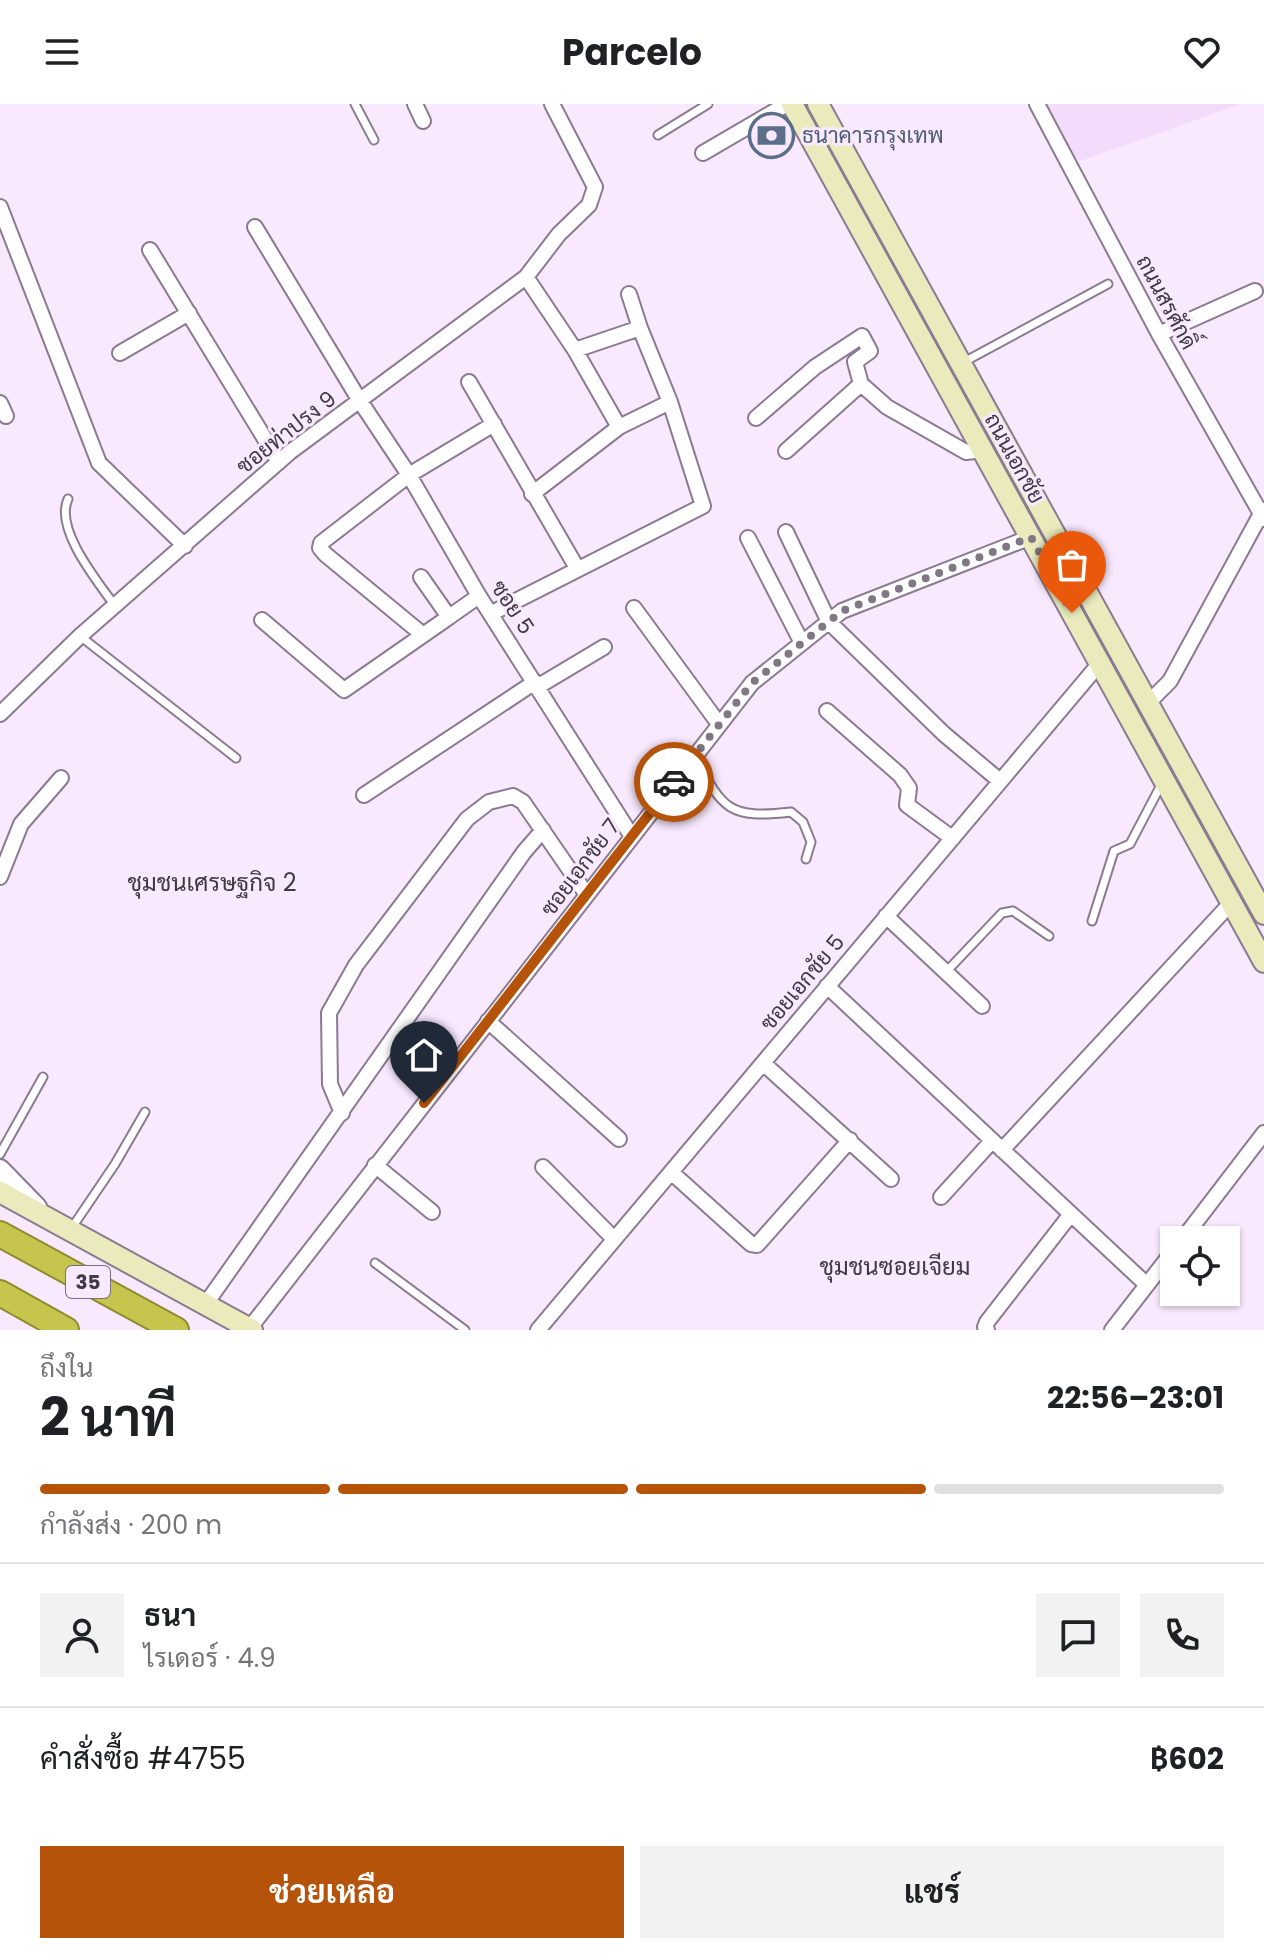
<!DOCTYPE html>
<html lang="th">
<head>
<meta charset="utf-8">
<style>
	body { margin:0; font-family:Poppins,Sarabun,sans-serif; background:#f2f2f2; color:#202124; height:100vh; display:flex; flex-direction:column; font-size:30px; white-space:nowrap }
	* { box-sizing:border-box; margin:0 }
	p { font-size:26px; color:#757577 }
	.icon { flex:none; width:44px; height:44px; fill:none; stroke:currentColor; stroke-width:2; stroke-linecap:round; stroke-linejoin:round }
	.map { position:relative; height:1226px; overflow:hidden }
	.panel { display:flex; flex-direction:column; background:#fff; flex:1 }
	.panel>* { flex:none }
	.tools { position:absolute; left:1160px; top:1122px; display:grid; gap:16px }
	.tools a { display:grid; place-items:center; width:80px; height:80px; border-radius:0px; background:#fff; box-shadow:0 2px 6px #0004; font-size:40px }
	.pin { position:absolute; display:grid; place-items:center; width:68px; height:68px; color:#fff; margin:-82px -34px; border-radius:50% 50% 50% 0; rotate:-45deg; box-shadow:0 0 8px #0007 }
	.pin .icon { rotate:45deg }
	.courier { position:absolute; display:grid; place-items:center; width:80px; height:80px; margin:-40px; border:6px solid #b45309; border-radius:50%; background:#fff; color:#222; box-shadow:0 2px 10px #0007 }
	.head em { font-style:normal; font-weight:700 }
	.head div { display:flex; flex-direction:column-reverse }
	.head { display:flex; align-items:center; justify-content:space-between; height:136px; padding:0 40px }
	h1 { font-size:52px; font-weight:700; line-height:60px }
	.bar { display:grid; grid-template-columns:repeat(4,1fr); gap:12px 8px; align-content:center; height:96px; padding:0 40px }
	.bar i { height:10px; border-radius:6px; background:#e0e0e0 }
	.bar .current { background:#b45309 }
	.bar p { grid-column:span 4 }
	.line { display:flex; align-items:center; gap:20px; padding:0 40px; border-top:2px solid #e0e0e0 }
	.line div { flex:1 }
	.round { display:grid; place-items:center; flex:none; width:84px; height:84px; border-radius:0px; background:#f2f2f2 }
	.action { display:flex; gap:16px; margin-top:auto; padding:16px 40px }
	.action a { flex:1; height:92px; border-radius:0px; background:#b45309; color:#fff; font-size:32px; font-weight:700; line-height:92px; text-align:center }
	.action a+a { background:#f2f2f2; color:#202124 }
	header { display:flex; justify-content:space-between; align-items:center; height:104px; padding:0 40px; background:#fff; font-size:36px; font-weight:700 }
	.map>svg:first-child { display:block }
	.built { fill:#f3dbfb }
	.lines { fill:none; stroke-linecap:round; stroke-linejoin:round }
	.service-casing { stroke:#8b7a91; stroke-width:11 }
	.minor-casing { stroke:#8b7a91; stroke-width:18 }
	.tertiary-casing { stroke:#8b7a91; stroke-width:22 }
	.secondary-casing { stroke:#8b7a91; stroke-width:24 }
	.trunk-casing { stroke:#8e8c2e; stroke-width:28 }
	.service { stroke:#fff; stroke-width:7 }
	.minor { stroke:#fff; stroke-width:14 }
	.tertiary { stroke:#fff; stroke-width:18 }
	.secondary { stroke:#eaeabd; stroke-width:20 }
	.trunk { stroke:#c6c64f; stroke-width:24 }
	.done { stroke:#817784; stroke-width:8; stroke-dasharray:0 14.4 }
	.route { stroke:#b45309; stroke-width:10 }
	.labels { text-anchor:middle; stroke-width:6; stroke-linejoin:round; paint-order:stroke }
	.shield { fill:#f9e9fe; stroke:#786e7b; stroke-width:2 }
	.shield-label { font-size:20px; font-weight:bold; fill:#413943 }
	.service-label { font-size:22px; fill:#4e5e75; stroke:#f9e9fe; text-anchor:start }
	.street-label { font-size:22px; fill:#413943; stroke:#f9e9fe }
	.neighbourhood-label { font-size:24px; fill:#413943; stroke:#f9e9fe }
</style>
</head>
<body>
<header><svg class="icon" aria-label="menu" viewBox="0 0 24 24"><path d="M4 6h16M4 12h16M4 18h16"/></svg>Parcelo<svg class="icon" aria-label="heart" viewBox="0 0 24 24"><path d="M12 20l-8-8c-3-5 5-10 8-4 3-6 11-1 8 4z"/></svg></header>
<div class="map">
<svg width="1264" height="1226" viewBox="0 0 1264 1226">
	<rect width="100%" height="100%" fill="#f9e9fe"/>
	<!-- built -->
	<path class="built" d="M1037 0H1241L1069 61Z"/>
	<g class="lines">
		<defs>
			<path id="service" d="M355 0 374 36
				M658 31 708 0
				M962 259 1108 180
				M68 395C54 425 98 478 115 502
				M80 532 236 654
				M696 653C722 706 730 715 791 708L803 718 811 738 806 755
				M1092 817 1114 747 1130 740 1161 681
				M946 868 1002 809 1013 807 1049 832
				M0 1050 43 973
				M71 1125 115 1060 145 1008
				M375 1159 465 1226"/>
			<path id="minor" d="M415 0 423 17
				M1037 0 1159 230 1264 415
				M703 49 787 0
				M0 103 99 359 185 442
				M255 123 360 297 409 371 479 492 631 731
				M150 146 279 358
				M526 173 575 246 619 323
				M629 190 640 224
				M1159 230 1255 187
				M120 249 189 209
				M469 278 577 464
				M0 299 6 312
				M756 314 815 263 862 232 870 247 855 258 861 280 887 303 966 348 983 346
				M786 347 861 280
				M532 390 619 323 670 298
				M786 428 829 518 944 630 1000 677
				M748 434 802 539
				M634 504 719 620
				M492 509 703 402 670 298 640 224 575 246
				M449 513 479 492
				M262 516 344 586 449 513 421 473
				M422 530 325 450 320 444 321 439 409 371 494 320
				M537 583 604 543
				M1147 600 1170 577 1263 406
				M827 607 900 671 909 684 907 701 952 734
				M0 610 80 532 290 348 526 173 559 130 589 101 595 83 552 0
				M364 691 535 578
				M0 773 21 720 61 674
				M886 812 982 902
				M827 882 1147 1181
				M488 917 619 1035
				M763 959 891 1075
				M342 1009 330 980 329 909 356 861 467 715 489 698 513 692 523 698 587 791
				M1002 1046 1231 799
				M375 1061 432 1108
				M543 1063 614 1135
				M671 1068 751 1140 757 1141 850 1036
				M941 1093 992 1037
				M1182 1136 1264 1029
				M205 1201 524 748 543 726
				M249 1225 752 579 842 507 1031 433
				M538 1226 1100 559
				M987 1226 985 1223 987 1218 1071 1110
				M1112 1226 1174 1146"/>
			<path id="tertiary" d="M0 1065 37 1103"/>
			<path id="secondary" d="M792 0 1264 858
				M818 0 1264 810
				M0 1088 252 1226"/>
			<path id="trunk" d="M0 1130 176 1226
				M0 1189 66 1226"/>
		</defs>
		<!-- service casing -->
		<use href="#service" class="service-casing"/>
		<!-- minor casing -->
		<use href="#minor" class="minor-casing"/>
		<!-- tertiary casing -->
		<use href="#tertiary" class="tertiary-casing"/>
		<!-- secondary casing -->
		<use href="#secondary" class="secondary-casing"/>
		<!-- trunk casing -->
		<use href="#trunk" class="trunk-casing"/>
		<!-- service -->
		<use href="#service" class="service"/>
		<!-- minor -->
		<use href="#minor" class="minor"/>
		<!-- tertiary -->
		<use href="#tertiary" class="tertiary"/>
		<!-- secondary -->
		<use href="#secondary" class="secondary"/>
		<!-- trunk -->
		<use href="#trunk" class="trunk"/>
	</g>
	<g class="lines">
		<!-- done -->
		<path class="done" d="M674 678 752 579 842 507 1031 433 1072 509"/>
		<!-- route -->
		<path class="route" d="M424 999 674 678"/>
	</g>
	<!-- icons -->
	<defs>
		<symbol id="bank-ring" viewBox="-11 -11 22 22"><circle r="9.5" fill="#f9e9fe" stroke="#5c6f8a" stroke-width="1.5"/><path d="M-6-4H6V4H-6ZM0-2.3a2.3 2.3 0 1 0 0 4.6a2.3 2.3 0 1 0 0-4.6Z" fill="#5c6f8a"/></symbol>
	</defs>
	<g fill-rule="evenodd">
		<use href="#bank-ring" x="746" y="6" width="51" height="51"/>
	</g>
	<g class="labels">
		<!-- shield labels -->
		<rect class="shield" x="66" y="1162" width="44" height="32" rx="6"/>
		<g class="shield-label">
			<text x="88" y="1185">35</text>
		</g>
		<!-- service labels -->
		<g class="service-label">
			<text x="802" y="39">ธนาคารกรุงเทพ</text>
		</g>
		<!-- street labels -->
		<g class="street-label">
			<text transform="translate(1167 198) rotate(62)" y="8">ถนนสรศักดิ์</text>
			<text transform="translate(286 328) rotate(-38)" y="8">ซอยท่าปรง 9</text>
			<text transform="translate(1015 354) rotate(61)" y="8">ถนนเอกชัย</text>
			<text transform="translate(513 503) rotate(57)" y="8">ซอย 5</text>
			<text transform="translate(580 763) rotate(-53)" y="8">ซอยเอกชัย 7</text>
			<text transform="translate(802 878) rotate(-50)" y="8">ซอยเอกชัย 5</text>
		</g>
		<!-- neighbourhood labels -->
		<g class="neighbourhood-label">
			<text x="212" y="787">ชุมชนเศรษฐกิจ 2</text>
			<text x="895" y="1171">ชุมชนซอยเจียม</text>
		</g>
	</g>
</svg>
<div class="tools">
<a><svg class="icon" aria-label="locate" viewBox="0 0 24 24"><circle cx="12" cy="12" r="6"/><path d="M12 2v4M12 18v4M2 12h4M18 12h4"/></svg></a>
</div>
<div class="pin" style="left:1072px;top:509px;background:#ea580c"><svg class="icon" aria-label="bag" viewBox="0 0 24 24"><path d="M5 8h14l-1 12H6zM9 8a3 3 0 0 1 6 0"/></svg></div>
<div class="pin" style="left:424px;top:999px;background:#1f2937"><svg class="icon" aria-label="home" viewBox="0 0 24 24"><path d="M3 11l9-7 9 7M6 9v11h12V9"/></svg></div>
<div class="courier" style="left:674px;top:678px"><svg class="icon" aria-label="car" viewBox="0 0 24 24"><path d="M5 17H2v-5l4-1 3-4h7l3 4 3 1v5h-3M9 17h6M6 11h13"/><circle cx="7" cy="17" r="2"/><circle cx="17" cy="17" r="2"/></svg></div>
</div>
<section class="panel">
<div class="head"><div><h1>2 นาที</h1><p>ถึงใน</p></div><em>22:56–23:01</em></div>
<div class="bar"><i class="current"></i><i class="current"></i><i class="current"></i><i></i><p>กำลังส่ง · 200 m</p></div>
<div class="line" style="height:144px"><a class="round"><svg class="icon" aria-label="person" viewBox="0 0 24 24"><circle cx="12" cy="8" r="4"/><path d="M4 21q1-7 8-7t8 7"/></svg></a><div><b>ธนา</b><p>ไรเดอร์ · 4.9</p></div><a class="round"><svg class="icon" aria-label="chat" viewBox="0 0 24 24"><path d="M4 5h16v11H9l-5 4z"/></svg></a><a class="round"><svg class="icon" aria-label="phone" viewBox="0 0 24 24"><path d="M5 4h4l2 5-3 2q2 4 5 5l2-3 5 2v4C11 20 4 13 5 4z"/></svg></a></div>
<div class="line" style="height:104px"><div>คำสั่งซื้อ #4755</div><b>฿602</b></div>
<div class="action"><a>ช่วยเหลือ</a><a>แชร์</a></div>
</section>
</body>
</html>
